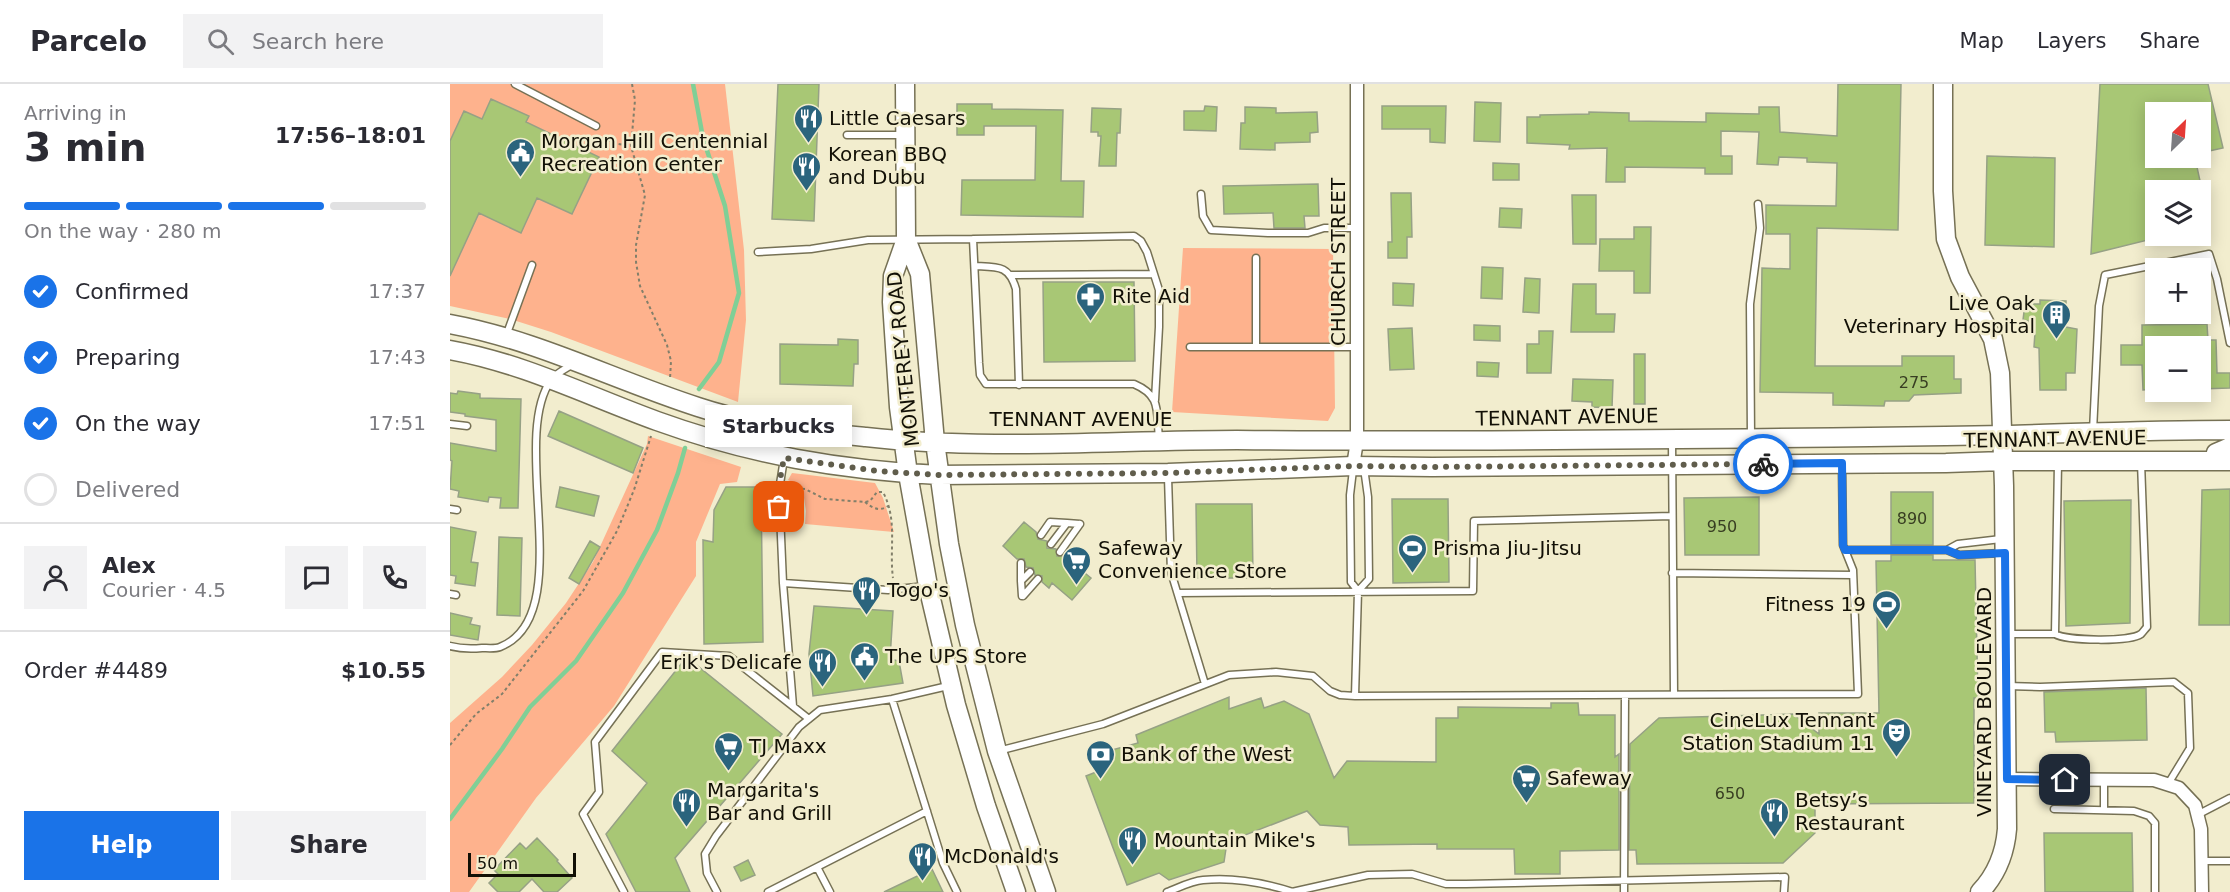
<!DOCTYPE html>
<html lang="en">
<head>
<meta charset="utf-8">
<style>
	body { margin:0; font-family:"DejaVu Sans",sans-serif; background:#f2f2f3; color:#2b2b33; height:100vh; display:flex; flex-direction:column; font-size:22px; white-space:nowrap }
	* { box-sizing:border-box; margin:0 }
	p { font-size:20px; color:#7c7c81 }
	.icon { flex:none; width:33px; height:33px; fill:none; stroke:currentColor; stroke-width:2; stroke-linecap:round; stroke-linejoin:round }
	.map { position:relative; flex:1; overflow:hidden }
	.drawer { display:flex; flex-direction:column; background:#fff; width:450px }
	.drawer>* { flex:none }
	.needle { width:39px; rotate:25deg }
	.fabs { position:absolute; left:1695px; top:18px; display:grid; gap:12px }
	.fabs a { display:grid; place-items:center; width:66px; height:66px; border-radius:0px; background:#fff; box-shadow:0 3px 15px #0003; font-size:30px }
	.scale { position:absolute; left:18px; bottom:15px; width:108px; box-sizing:border-box; padding-left:6px; border:3px solid #121006; border-top:0; font-size:16px; line-height:21px; white-space:nowrap; color:#121006; -webkit-text-stroke:4px #f2edce; paint-order:stroke }
	.pin { position:absolute; display:grid; place-items:center; width:51px; height:51px; color:#fff; margin:-26px; border-radius:12px; box-shadow:0 3px 9px #0006 }
	.courier { position:absolute; display:grid; place-items:center; width:60px; height:60px; margin:-30px; border:4px solid #1a73e8; border-radius:50%; background:#fff; color:#222; box-shadow:0 2px 8px #0007 }
	.bubble { position:absolute; height:42px; border-radius:0px; background:#fff; box-shadow:0 3px 15px #0003; font-size:20px; font-weight:600; line-height:42px; text-align:center }
	.overview em { font-style:normal; font-weight:600 }
	.overview div { display:flex; flex-direction:column-reverse }
	.overview { display:flex; align-items:center; justify-content:space-between; height:102px; padding:0 24px }
	h1 { font-size:39px; font-weight:600; line-height:45px }
	.bar { display:grid; grid-template-columns:repeat(4,1fr); gap:9px 6px; align-content:center; height:72px; padding:0 24px }
	.bar i { height:8px; border-radius:4px; background:#e1e1e2 }
	.bar .selected { background:#1a73e8 }
	.bar p { grid-column:span 4 }
	.line { display:flex; align-items:center; gap:15px; padding:0 24px; border-top:2px solid #e1e1e2 }
	.line div { flex:1 }
	.round { display:grid; place-items:center; flex:none; width:63px; height:63px; border-radius:0px; background:#f2f2f3 }
	ol { padding:0 24px; list-style:none }
	li { display:flex; align-items:center; gap:18px; height:66px }
	li p { margin-inline-start:auto }
	li .icon { padding:6px; border-radius:50%; background:#1a73e8; color:#fff; stroke-width:4 }
	li:last-child { color:#7c7c81 }
	li i { width:33px; height:33px; border:3px solid #e1e1e2; border-radius:50% }
	.button { display:flex; gap:12px; margin-top:auto; padding:12px 24px }
	.button a { flex:1; height:69px; border-radius:0px; background:#1a73e8; color:#fff; font-size:24px; font-weight:600; line-height:69px; text-align:center }
	.button a+a { background:#f2f2f3; color:#2b2b33 }
	header { display:flex; align-items:center; gap:36px; box-sizing:border-box; height:84px; padding:0 30px; background:#fff; border-bottom:2px solid #e1e1e2 }
	header strong { font-size:28px }
	nav { display:flex; gap:33px; margin-inline-start:auto; font-size:21px }
	.search { width:420px; height:54px; background:#f2f2f3; display:flex; align-items:center; gap:15px; box-sizing:border-box; padding:0 21px; border-radius:0px; color:#7c7c81; font-size:22px }
	main { display:flex; flex:1; min-height:0 }
	.map>svg:first-child { display:block }
	.green { fill:#feb28d }
	.lines { fill:none; stroke-linecap:round; stroke-linejoin:round }
	.stream { stroke:#80cf96; stroke-width:4.5 }
	.building { fill:#a8c775; stroke:#96a185; stroke-width:1.5 }
	.lane-casing { stroke:#767155; stroke-width:9 }
	.street-casing { stroke:#767155; stroke-width:15 }
	.secondary-casing { stroke:#767155; stroke-width:21 }
	.path { stroke:#827f6a; stroke-width:2; stroke-dasharray:3 3; stroke-linecap:butt }
	.lane { stroke:#fff; stroke-width:6 }
	.street { stroke:#fff; stroke-width:12 }
	.secondary { stroke:#fff; stroke-width:18 }
	.done { stroke:#605d4c; stroke-width:6; stroke-dasharray:0 10.8 }
	.route { stroke:#1a73e8; stroke-width:8 }
	.labels { text-anchor:middle; stroke-width:5; stroke-linejoin:round; paint-order:stroke }
	.number-label { font-size:16px; fill:#383e22 }
	.poi-label { font-size:20px; fill:#121006; stroke:#f2edce; text-anchor:start }
	.street-label { font-size:20px; fill:#121006; stroke:#f2edce }
</style>
</head>
<body>
<header>
<strong>Parcelo</strong>
<div class="search"><svg class="icon" aria-label="search" viewBox="0 0 24 24"><circle cx="10" cy="10" r="6"/><path d="M15 15l6 6"/></svg>Search here</div>
<nav><a>Map</a><a>Layers</a><a>Share</a></nav>
</header>
<main>
<section class="drawer">
<div class="overview"><div><h1>3 min</h1><p>Arriving in</p></div><em>17:56–18:01</em></div>
<div class="bar"><i class="selected"></i><i class="selected"></i><i class="selected"></i><i></i><p>On the way · 280 m</p></div>
<ol>
<li><svg class="icon" aria-label="check" viewBox="0 0 24 24"><path d="M5 12l5 5 9-10"/></svg>Confirmed<p>17:37</p></li>
<li><svg class="icon" aria-label="check" viewBox="0 0 24 24"><path d="M5 12l5 5 9-10"/></svg>Preparing<p>17:43</p></li>
<li><svg class="icon" aria-label="check" viewBox="0 0 24 24"><path d="M5 12l5 5 9-10"/></svg>On the way<p>17:51</p></li>
<li><i></i>Delivered</li>
</ol>
<div class="line" style="height:108px"><a class="round"><svg class="icon" aria-label="person" viewBox="0 0 24 24"><circle cx="12" cy="8" r="4"/><path d="M4 21q1-7 8-7t8 7"/></svg></a><div><b>Alex</b><p>Courier · 4.5</p></div><a class="round"><svg class="icon" aria-label="chat" viewBox="0 0 24 24"><path d="M4 5h16v11H9l-5 4z"/></svg></a><a class="round"><svg class="icon" aria-label="phone" viewBox="0 0 24 24"><path d="M5 4h4l2 5-3 2q2 4 5 5l2-3 5 2v4C11 20 4 13 5 4z"/></svg></a></div>
<div class="line" style="height:78px"><div>Order #4489</div><b>$10.55</b></div>
<div class="button"><a>Help</a><a>Share</a></div>
</section>
<div class="map">
<svg width="1780" height="808" viewBox="0 0 1780 808">
	<rect width="100%" height="100%" fill="#f2edce"/>
	<!-- green -->
	<path class="green" d="M0 0H275L294 166 296 236 288 318 101 248 60 235 0 222Z
		M733 164 883 165 885 324 878 337 722 328Z
		M198 352 291 383 287 398 270 400 246 458V492L164 622 86 714 19 808H0V639L52 593 82 561 116 519 143 478 197 360Z
		M342 389 425 399 433 414 444 448 355 440 356 427 354 414 343 413 341 405 342 398 338 396Z"/>
	<g class="lines">
		<!-- stream -->
		<path class="stream" d="M243 0 253 54 275 122 289 209 269 278 249 305
			M0 735 52 665 80 623 126 577 173 509 207 446 228 389 235 364"/>
	</g>
	<!-- building -->
	<path class="building" d="M328 0H369L364 137 322 135Z
		M1388 0H1451L1448 146 1367 144 1365 282H1452V272H1504V295H1511V309L1464 311 1459 317H1435L1434 322 1383 321V309L1310 308 1312 184 1340 185V150H1316V121L1386 122 1387 79 1357 78V74L1329 73 1328 81 1307 80 1309 48 1271 47V72H1282V90H1255V84L1175 83V98H1156L1157 64 1119 65 1120 61 1077 59V33H1090V31L1139 30V28L1179 29V37L1256 38V29L1309 30V23H1329L1330 48 1387 52Z
		M1650 0H1758L1773 64 1750 69V28H1706V74H1745L1752 106H1706V154L1641 170Z
		M41 15 79 32 76 38 149 73 122 130 87 114 71 149 29 129 0 192V57L14 27 32 35Z
		M1025 18 1051 19 1050 58 1024 57Z
		M507 20H542V25L613 26 611 97H634L633 133 511 131 512 96H585L586 42H534V51H507Z
		M755 22 767 23 766 47 734 46V27H754Z
		M932 22H996L995 59 980 58V45H932Z
		M795 23 826 24V29L867 28 868 48 860 49V58L825 59V66L790 65 791 39H795Z
		M642 24 671 25 670 49H667L666 82H649L651 52H648V48H641Z
		M1537 72 1605 74 1604 163 1535 161Z
		M1043 79 1069 80V96H1043Z
		M868 100 869 132H854L855 144H824L823 129 774 130 773 102Z
		M941 109H961L962 153H957V174H938V158H942Z
		M1122 111H1146V160H1123Z
		M1050 124 1072 125 1071 144 1049 143Z
		M1184 143H1201L1200 209H1184V187H1149L1150 155H1184Z
		M1032 183 1053 184 1052 215 1031 214Z
		M1075 194 1090 195 1089 229 1073 228Z
		M593 198H684L685 277 594 278Z
		M943 199 964 200 963 222 943 221Z
		M1123 200H1146V230H1165L1164 248H1121Z
		M1590 216 1616 217V243L1627 245 1625 289H1616V306H1590L1589 264 1584 263 1585 248 1578 246 1579 237 1573 236 1575 220H1590Z
		M1757 240 1758 256H1766L1767 289H1780V304L1750 305V262H1706V305L1693 306 1692 281H1671V261H1692V241Z
		M1024 241 1050 242V257L1024 256Z
		M962 244 964 285 940 286 938 245Z
		M1089 247H1103L1101 289H1077V260H1089Z
		M388 255 408 256V280H404L403 302 330 300V260L388 261Z
		M1184 270H1195V320H1184Z
		M1027 278 1049 279 1048 293 1027 292Z
		M1123 295 1163 296 1162 324 1142 323V318L1122 317Z
		M8 307 30 310V314L71 315 68 424H50L51 414 39 413 38 418 8 413 9 407 0 405 2 377 0 376V359L46 367V336L15 332V330L0 328V309L7 310Z
		M109 327 193 364 183 389 98 352Z
		M110 403 149 412 144 432 106 423Z
		M276 403H311L313 558 254 560 253 456 263 458 264 426Z
		M1780 405V541H1749L1752 406Z
		M1441 408H1483V461H1441Z
		M1309 413V471H1235L1234 414Z
		M942 415H998L999 498 943 499Z
		M1681 416 1680 539 1616 542 1614 417Z
		M746 420H802L803 494H747Z
		M574 438 586 448 588 455 597 457V464L606 465 607 472H614L641 494 622 516 602 499 599 504 592 498V492L585 491 583 484 576 483 574 475H567L553 462Z
		M0 443 26 448 21 478 28 479 25 502 5 499 6 492 0 491Z
		M49 453 72 454 70 532 47 531Z
		M140 457 150 463 129 500 119 494Z
		M1441 471H1483V476H1525L1528 614H1524V719L1365 720V749L1333 779 1187 780 1186 766H1179L1180 660 1209 634 1343 630 1369 650V629H1429L1426 477H1441Z
		M364 522 443 527 440 575 449 577 453 599 363 612 359 570Z
		M0 529 22 534 20 540 30 542 28 556 0 551Z
		M235 575H239L332 650 225 774 240 808H186L156 750 197 699 162 667Z
		M1696 604 1697 656 1606 658 1605 648H1595L1594 608Z
		M779 613V625L811 614 814 624 834 617 859 630 884 694 897 677 986 678V634H1008V623L1101 624V619H1128L1129 631H1165V673L1169 670V766L1110 767V790H1065L1064 765H987V760L899 761 898 743 870 741 857 727 777 758 774 778 719 796 709 789 677 801 636 692 659 683 658 667 688 659 686 651Z
		M1594 749H1682L1683 808H1595Z
		M87 754 108 776 107 777 122 794 107 808H94L82 795 69 808H48L39 799 48 790 44 786 70 759 76 765Z
		M298 776 305 791 291 797 284 783Z
		M482 785 493 808H434Z"/>
	<g class="lines">
		<defs>
			<path id="lane" d="M65 0 146 42
				M397 51H454
				M751 110 753 132 761 146 818 149H858L874 144H906
				M523 155 684 152 691 157 697 168 709 206V243L705 316
				M308 168 361 165 418 156 523 155 529 279 530 291 536 300H684C712 312 706 327 709 354
				M525 182C548 183 559 181 566 205L569 301
				M561 191 703 190
				M56 252 82 181
				M740 263H906
				M806 263V174
				M0 340 17 342
				M1643 347 1649 222 1655 191 1759 170 1767 195 1780 259
				M1301 353 1300 220 1310 144 1308 120
				M1222 358 1224 610
				M334 375 329 406 333 499 343 622
				M903 386 900 411 901 498 908 507 919 495 918 413 914 384
				M718 393 721 488 755 600
				M0 425 7 426
				M591 451 600 438 617 439
				M601 460 617 439 630 440
				M1395 466H1497L1509 471 1553 469
				M1497 466 1508 460 1551 455
				M610 468 630 440
				M571 479V497
				M1222 489 1403 491
				M333 499 438 506 476 502
				M728 509 1023 507 1024 437 1222 432
				M0 510 6 511
				M572 512 571 497 580 488
				M573 512 588 495
				M1556 550H1605C1617 557 1680 558 1691 550 1693 548 1695 545 1697 543L1691 378
				M1605 550 1608 379
				M0 562C11 565 21 565 32 564 37 564 45 565 50 563 129 532 58 357 101 296 106 289 117 284 123 280
				M1557 602 1590 603 1724 598 1738 609 1740 664 1718 700
				M905 612 908 507
				M442 615 493 779 507 808
				M548 667 653 640 779 591 826 588 863 592 880 607 890 611 905 612 1408 610 1403 486 1393 461 1392 383
				M1604 725 1684 727 1699 732 1705 739V808
				M1654 726V697
				M1747 731 1780 714
				M1752 777H1780
				M367 783 380 808
				M174 808 133 730 149 708 145 658 212 568 279 572 359 635
				M267 808 257 789 255 770 266 752 349 643 370 626 442 615 498 602
				M318 808 477 727
				M717 808C728 804 741 797 753 796 782 793 815 799 843 808
				M842 808 918 791 962 790 996 800H1016L1335 793 1334 808
				M1174 808 1175 611"/>
			<path id="street" d="M903 382 907 357V0
				M1557 695 1704 696 1729 704 1745 721 1751 745 1752 808"/>
			<path id="secondary" d="M455 0 456 155 443 192 442 218 449 323 458 390 478 502 506 621 536 722 566 808
				M1493 0V107L1496 155 1510 193 1543 255 1550 289 1554 402 1557 745C1555 770 1547 790 1530 808
				M456 155 470 190 485 358 499 460 515 541 547 667 596 808
				M0 240C87 256 164 296 248 323 302 341 360 347 416 353 539 367 664 356 787 356 1042 358 1298 355 1554 351 1630 349 1705 346 1780 346
				M0 266C73 279 138 312 207 337 301 371 390 386 489 391L718 389 903 382 982 383 1496 379 1553 377H1780
				M1764 377 1766 369 1780 363"/>
		</defs>
		<!-- lane casing -->
		<use href="#lane" class="lane-casing"/>
		<!-- street casing -->
		<use href="#street" class="street-casing"/>
		<!-- secondary casing -->
		<use href="#secondary" class="secondary-casing"/>
		<!-- path -->
		<path class="path" d="M182 0 185 16 181 62 195 111 186 161V178L190 202 217 261 221 277 220 295
			M146 52 168 60 181 62
			M340 404 355 405 375 415 415 418 420 417 427 408H433C448 437 439 464 443 494
			M415 418C422 424 429 428 438 422
			M0 661 26 630 52 610 133 507 167 447 184 406 201 352"/>
		<!-- lane -->
		<use href="#lane" class="lane"/>
		<!-- street -->
		<use href="#street" class="street"/>
		<!-- secondary -->
		<use href="#secondary" class="secondary"/>
	</g>
	<g class="lines">
		<!-- done -->
		<path class="done" d="M329 423 328 406 334 374 427 387 489 391 718 389 903 382 982 383 1313 380"/>
		<!-- route -->
		<path class="route" d="M1313 380 1392 379 1393 461 1395 466H1497L1509 471 1555 469 1557 695 1615 696"/>
	</g>
	<!-- icons -->
	<defs>
		<symbol id="restaurant-pin" viewBox="-11 -11 22 30"><path d="M0 17L-7.5 6A9.5 9.5 0 1 1 7.5 6Z" fill="#2b647d" stroke="#f2edce"/><path d="M-5-6h1v4h1v-4h1v4h1v-4h1v5L-1.5 .5V6h-2V.5L-5-1ZM5-6V6H3V1.5H1.5Q1.5-4 5-6Z" fill="#fff"/></symbol>
		<symbol id="civic-pin" viewBox="-11 -11 22 30"><path d="M0 17L-7.5 6A9.5 9.5 0 1 1 7.5 6Z" fill="#2b647d" stroke="#f2edce"/><path d="M-.6-6.5H3V-4.5H.6V-3L4-1V1h2V6H-6V1h2V-1L-.6-3ZM-1.2 2.5V6h2.4V2.5Z" fill="#fff"/></symbol>
		<symbol id="pharmacy-pin" viewBox="-11 -11 22 30"><path d="M0 17L-7.5 6A9.5 9.5 0 1 1 7.5 6Z" fill="#2b647d" stroke="#f2edce"/><path d="M-2-6h4v4h4v4h-4v4h-4v-4h-4v-4h4Z" fill="#fff"/></symbol>
		<symbol id="building-pin" viewBox="-11 -11 22 30"><path d="M0 17L-7.5 6A9.5 9.5 0 1 1 7.5 6Z" fill="#2b647d" stroke="#f2edce"/><path d="M-4-6H4V6H1V3H-1V6H-4ZM-2.5-4.3h1.7v1.8h-1.7ZM.8-4.3h1.7v1.8H.8ZM-2.5-1h1.7V.8h-1.7ZM.8-1h1.7V.8H.8Z" fill="#fff"/></symbol>
		<symbol id="stadium-pin" viewBox="-11 -11 22 30"><path d="M0 17L-7.5 6A9.5 9.5 0 1 1 7.5 6Z" fill="#2b647d" stroke="#f2edce"/><path d="M0-5a6.5 5 0 1 0 0 10a6.5 5 0 1 0 0-10ZM-3.5-1.8h7v3.6h-7Z" fill="#fff"/></symbol>
		<symbol id="supermarket-pin" viewBox="-11 -11 22 30"><path d="M0 17L-7.5 6A9.5 9.5 0 1 1 7.5 6Z" fill="#2b647d" stroke="#f2edce"/><path d="M-6-5.5h2.5l.6 2H6L4.5 2H-2.5L-4.4-4H-6ZM-1.5 3.2a1.3 1.3 0 1 0 .1 0ZM3 3.2a1.3 1.3 0 1 0 .1 0Z" fill="#fff"/></symbol>
		<symbol id="theatre-pin" viewBox="-11 -11 22 30"><path d="M0 17L-7.5 6A9.5 9.5 0 1 1 7.5 6Z" fill="#2b647d" stroke="#f2edce"/><path d="M-5-5.5Q0-4 5-5.5V0Q5 5 0 6Q-5 5-5 0ZM-3.3-2.5H-1v1.5H-3.3ZM1-2.5H3.3v1.5H1ZM-2.8 1Q0 5.5 2.8 1Z" fill="#fff"/></symbol>
		<symbol id="bank-pin" viewBox="-11 -11 22 30"><path d="M0 17L-7.5 6A9.5 9.5 0 1 1 7.5 6Z" fill="#2b647d" stroke="#f2edce"/><path d="M-6-4H6V4H-6ZM0-2.3a2.3 2.3 0 1 0 0 4.6a2.3 2.3 0 1 0 0-4.6Z" fill="#fff"/></symbol>
	</defs>
	<g fill-rule="evenodd">
		<use href="#restaurant-pin" x="342" y="18" width="33" height="45"/>
		<use href="#civic-pin" x="54" y="52" width="33" height="45"/>
		<use href="#restaurant-pin" x="340" y="66" width="33" height="45"/>
		<use href="#pharmacy-pin" x="624" y="196" width="33" height="45"/>
		<use href="#building-pin" x="1590" y="214" width="33" height="45"/>
		<use href="#stadium-pin" x="946" y="448" width="33" height="45"/>
		<use href="#supermarket-pin" x="610" y="460" width="33" height="45"/>
		<use href="#restaurant-pin" x="400" y="490" width="33" height="45"/>
		<use href="#stadium-pin" x="1420" y="504" width="33" height="45"/>
		<use href="#civic-pin" x="398" y="556" width="33" height="45"/>
		<use href="#restaurant-pin" x="356" y="562" width="33" height="45"/>
		<use href="#theatre-pin" x="1430" y="632" width="33" height="45"/>
		<use href="#supermarket-pin" x="262" y="646" width="33" height="45"/>
		<use href="#bank-pin" x="634" y="654" width="33" height="45"/>
		<use href="#supermarket-pin" x="1060" y="678" width="33" height="45"/>
		<use href="#restaurant-pin" x="220" y="702" width="33" height="45"/>
		<use href="#restaurant-pin" x="1308" y="712" width="33" height="45"/>
		<use href="#restaurant-pin" x="666" y="740" width="33" height="45"/>
		<use href="#restaurant-pin" x="456" y="756" width="33" height="45"/>
	</g>
	<g class="labels">
		<!-- number labels -->
		<g class="number-label">
			<text x="1464" y="304">275</text>
			<text x="1462" y="440">890</text>
			<text x="1272" y="448">950</text>
			<text x="1280" y="715">650</text>
		</g>
		<!-- poi labels -->
		<g class="poi-label">
			<text x="379" y="41">Little Caesars</text>
			<text x="91" y="64">Morgan Hill Centennial<tspan x="91" dy="23">Recreation Center</tspan></text>
			<text x="378" y="77">Korean BBQ<tspan x="378" dy="23">and Dubu</tspan></text>
			<text x="662" y="219">Rite Aid</text>
			<text x="1585" y="226" text-anchor="end">Live Oak<tspan x="1585" dy="23">Veterinary Hospital</tspan></text>
			<text x="648" y="471">Safeway<tspan x="648" dy="23">Convenience Store</tspan></text>
			<text x="983" y="471">Prisma Jiu-Jitsu</text>
			<text x="437" y="513">Togo's</text>
			<text x="1416" y="527" text-anchor="end">Fitness 19</text>
			<text x="435" y="579">The UPS Store</text>
			<text x="352" y="585" text-anchor="end">Erik's Delicafe</text>
			<text x="1425" y="643" text-anchor="end">CineLux Tennant<tspan x="1425" dy="23">Station Stadium 11</tspan></text>
			<text x="299" y="669">TJ Maxx</text>
			<text x="671" y="677">Bank of the West</text>
			<text x="1097" y="701">Safeway</text>
			<text x="257" y="713">Margarita's<tspan x="257" dy="23">Bar and Grill</tspan></text>
			<text x="1345" y="723">Betsy’s<tspan x="1345" dy="23">Restaurant</tspan></text>
			<text x="704" y="763">Mountain Mike's</text>
			<text x="494" y="779">McDonald's</text>
		</g>
		<!-- street labels -->
		<g class="street-label">
			<text transform="translate(888 178) rotate(-90)" y="7">CHURCH STREET</text>
			<text transform="translate(453 275) rotate(-96)" y="7">MONTEREY ROAD</text>
			<text transform="translate(1117 333) rotate(-1)" y="7">TENNANT AVENUE</text>
			<text x="631" y="342">TENNANT AVENUE</text>
			<text transform="translate(1605 355) rotate(-1)" y="7">TENNANT AVENUE</text>
			<text transform="translate(1534 618) rotate(-90)" y="7">VINEYARD BOULEVARD</text>
		</g>
	</g>
</svg>
<div class="fabs">
<a><svg class="needle" viewBox="-14 -14 28 28"><path d="M0-13l5 13h-10z" fill="#e53935"/><path d="M0 13l5-13h-10z" fill="#7c7c81"/></svg></a>
<a><svg class="icon" aria-label="layers" viewBox="0 0 24 24"><path d="M12 4l9 5-9 5-9-5zM3 14l9 5 9-5"/></svg></a>
<a>+</a>
<a>−</a>
</div>
<div class="scale">50 m</div>
<div class="pin" style="left:329px;top:423px;background:#ea580c"><svg class="icon" aria-label="bag" viewBox="0 0 24 24"><path d="M5 8h14l-1 12H6zM9 8a3 3 0 0 1 6 0"/></svg></div>
<div class="pin" style="left:1615px;top:696px;background:#1f2937"><svg class="icon" aria-label="home" viewBox="0 0 24 24"><path d="M3 11l9-7 9 7M6 9v11h12V9"/></svg></div>
<div class="courier" style="left:1313px;top:380px"><svg class="icon" aria-label="bike" viewBox="0 0 24 24"><circle cx="6" cy="16" r="4"/><circle cx="18" cy="16" r="4"/><path d="M6 16l4-8h5l3 8M10 8l3 8H6M13 5h3"/></svg></div>
<div class="bubble" style="left:255px;top:321px;width:147px">Starbucks</div>
</div>
</main>
</body>
</html>
